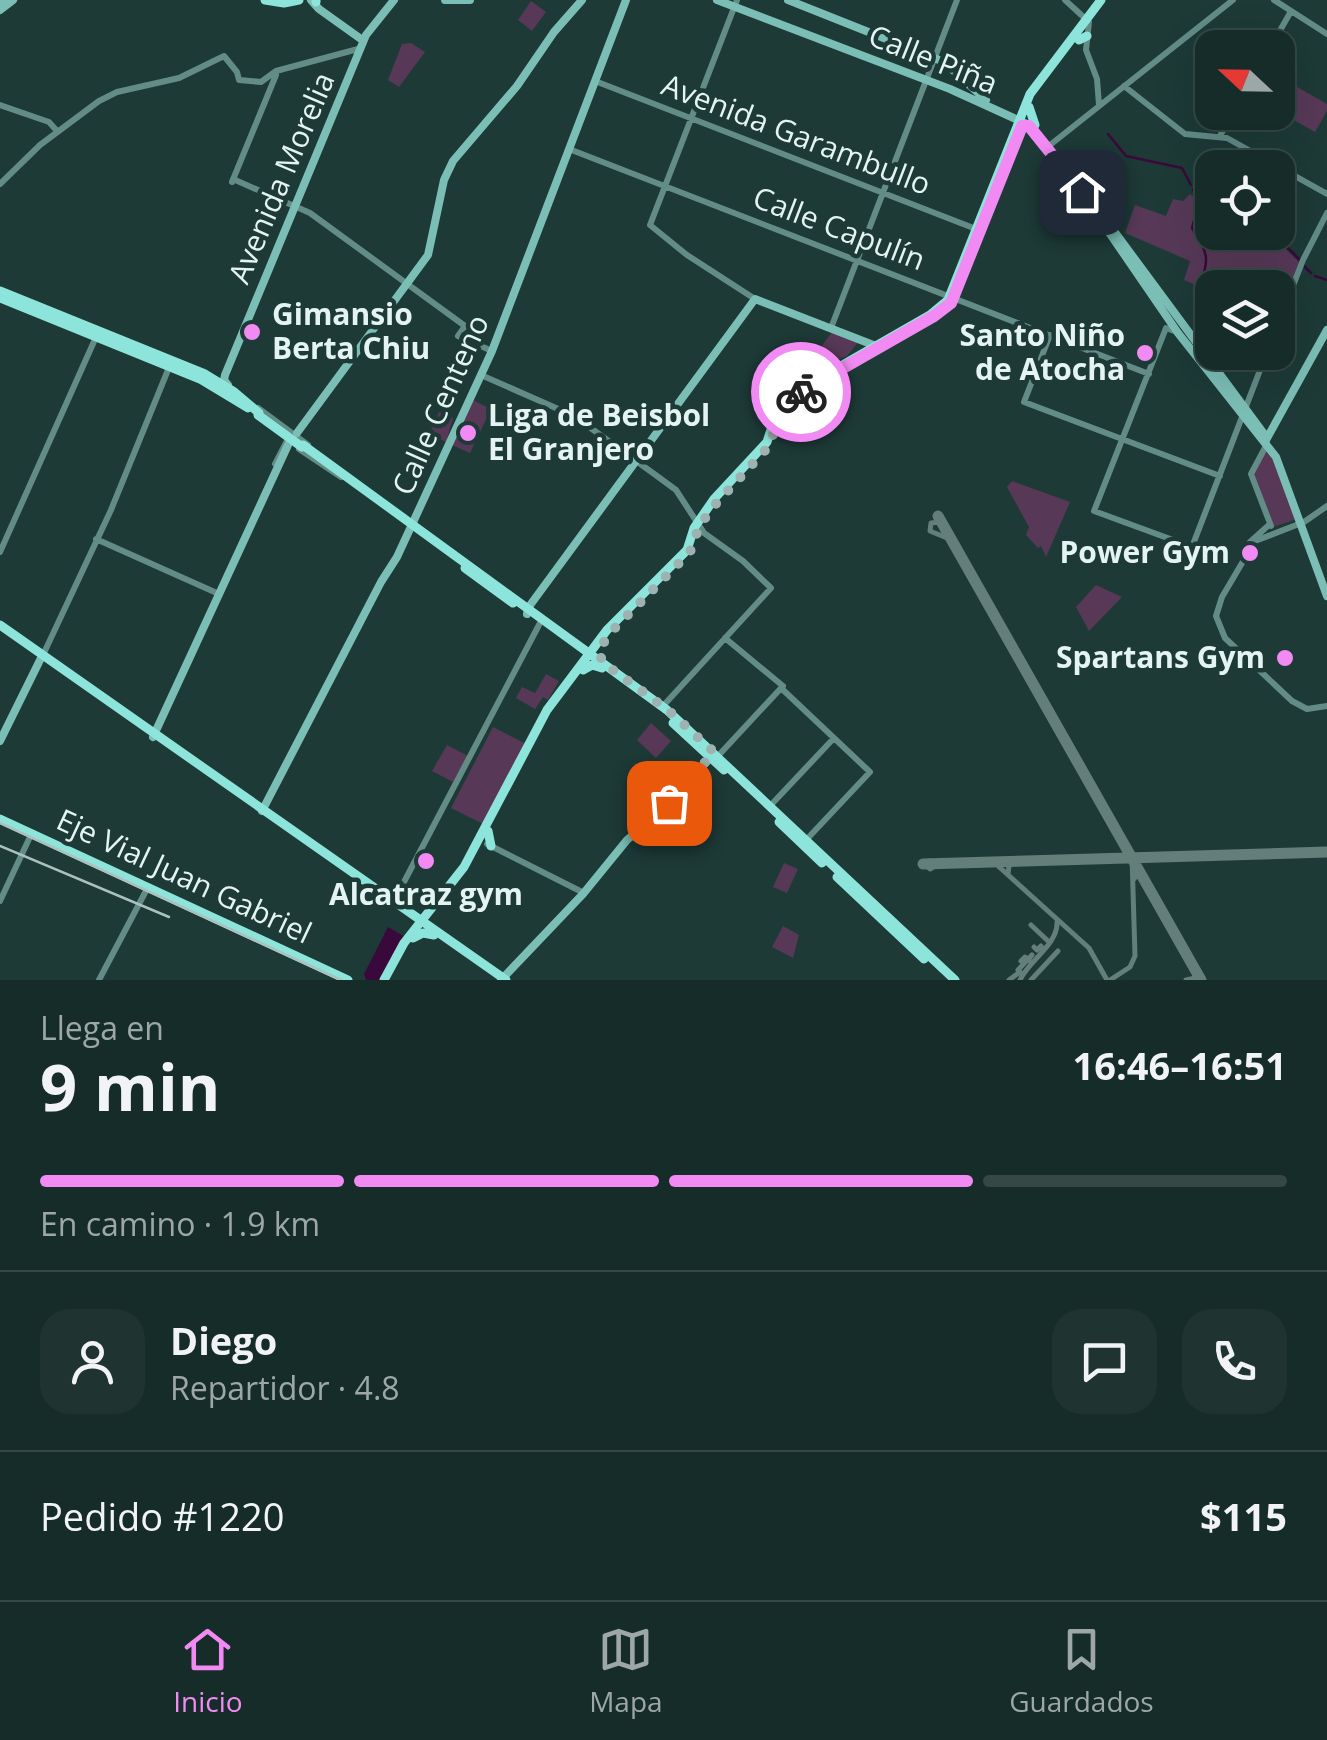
<!DOCTYPE html>
<html lang="es">
<head>
<meta charset="utf-8">
<style>
	body { margin:0; font-family:"Open Sans",sans-serif; background:#1f3431; color:#f1f3f6; height:100vh; display:flex; flex-direction:column; font-size:38px; white-space:nowrap }
	* { box-sizing:border-box; margin:0 }
	p { font-size:32px; color:#9ea7a8 }
	.icon { flex:none; width:55px; height:55px; fill:none; stroke:currentColor; stroke-width:2; stroke-linecap:round; stroke-linejoin:round }
	.map { position:relative; height:980px; overflow:hidden }
	.details { display:flex; flex-direction:column; background:#162c29; flex:1 }
	.details>* { flex:none }
	.needle { width:65px; rotate:292deg }
	.tools { position:absolute; left:1195px; top:30px; display:grid; gap:20px }
	.tools a { display:grid; place-items:center; width:100px; height:100px; border-radius:20px; background:#162c29; box-shadow:0 10px 40px #0002,0 0 0 2px #354846; font-size:50px }
	.pin { position:absolute; display:grid; place-items:center; width:85px; height:85px; color:#fff; margin:-42px; border-radius:20px; box-shadow:0 5px 15px #0006 }
	.courier { position:absolute; display:grid; place-items:center; width:100px; height:100px; margin:-50px; border:8px solid #f28af3; border-radius:50%; background:#fff; color:#222; box-shadow:0 2px 12px #0007 }
	.headline em { font-style:normal; font-weight:700 }
	.headline div { display:flex; flex-direction:column-reverse }
	.headline { display:flex; align-items:center; justify-content:space-between; height:170px; padding:0 40px }
	h1 { font-size:65px; font-weight:700; line-height:75px }
	.bar { display:grid; grid-template-columns:repeat(4,1fr); gap:15px 10px; align-content:center; height:120px; padding:0 40px }
	.bar i { height:12px; border-radius:8px; background:#354846 }
	.bar .on { background:#f28af3 }
	.bar p { grid-column:span 4 }
	.line { display:flex; align-items:center; gap:25px; padding:0 40px; border-top:2px solid #354846 }
	.line div { flex:1 }
	.round { display:grid; place-items:center; flex:none; width:105px; height:105px; border-radius:30px; background:#1f3431 }
	.tab-bar { display:flex; justify-content:space-around; align-items:center; height:140px; border-top:2px solid #354846; background:#162c29; font-size:28px; color:#9ea7a8 }
	.tab-bar a { display:grid; justify-items:center; gap:5px }
	.tab-bar .on { color:#f28af3 }
	.map>svg:first-child { display:block }
	.green { fill:#573957 }
	.water { fill:#3a093c }
	.lines { fill:none; stroke-linecap:round; stroke-linejoin:round }
	.stream { stroke:#3a093c; stroke-width:2.5 }
	.taxiway { stroke:#647e7a; stroke-width:5 }
	.runway { stroke:#647e7a; stroke-width:11 }
	.tertiary { stroke:#638c87; stroke-width:6 }
	.secondary { stroke:#7bbeb6; stroke-width:8 }
	.primary { stroke:#8de4db; stroke-width:9 }
	.rail { stroke:#acc1be; stroke-width:2.5 }
	.primary-bridge { stroke:#8de4db; stroke-width:9 }
	.done { stroke:#9eb3b1; stroke-width:10; stroke-dasharray:0 18 }
	.route { stroke:#f28af3; stroke-width:12 }
	.poi-dot { fill:#f28af3; stroke:#1d3a37; stroke-width:4 }
	.labels { text-anchor:middle; stroke-width:9; stroke-linejoin:round; paint-order:stroke }
	.street-label { font-size:30px; fill:#e3f4f2; stroke:#1d3a37 }
	.poi-label { font-size:30px; font-weight:bold; fill:#e3f4f2; stroke:#1d3a37; text-anchor:end }
</style>
</head>
<body>
<div class="map">
<svg width="1327" height="980" viewBox="0 0 1327 980">
	<rect width="100%" height="100%" fill="#1d3a37"/>
	<!-- green -->
	<path class="green" d="M531 1 546 12 532 31 518 20Z
		M411 43 425 52 399 87 388 80 402 44Z
		M1292 84 1327 104V111L1315 132 1278 111Z
		M1190 194 1205 208 1212 207V232L1269 233 1299 262 1278 316V288H1212V292L1184 280 1190 261 1125 233 1135 205 1166 216 1173 199 1183 201Z
		M833 331 859 341 847 356 831 363 816 353Z
		M777 362 800 378 791 390 768 374Z
		M473 400 491 409 470 453 452 445Z
		M439 412 453 418 446 442 429 434Z
		M1267 448 1275 460 1297 519 1273 527 1253 473Z
		M1012 481 1070 502 1046 557 1041 546 1038 548 1026 535 1029 527 1007 487Z
		M1096 585 1122 597 1089 631 1076 607Z
		M546 674 559 681 548 700 543 697 535 709 516 698 522 687 535 693Z
		M651 723 671 741 656 758 637 740Z
		M493 727 526 744 485 825 451 808Z
		M447 745 468 756 453 782 432 771Z
		M784 863 798 869 787 893 773 887Z
		M783 926 799 935 793 958 772 947Z"/>
	<!-- water -->
	<path class="water" d="M388 927 405 937 381 980H366L364 974Z"/>
	<g class="lines">
		<!-- stream -->
		<path class="stream" d="M1108 134 1126 156 1182 168 1191 185
			M1193 190 1200 199 1212 202
			M1272 232 1299 259
			M1304 266 1311 273
			M1315 276 1327 280
			M1200 287C1210 257 1208 254 1192 228L1200 199"/>
		<!-- taxiway -->
		<path class="taxiway" d="M942 522 931 523 930 531 952 540
			M1127 849 1125 858 1137 866
			M988 862 997 865 1089 948 1107 980
			M936 863 929 861 926 865 930 869 940 863
			M1008 874 1009 866 1015 861
			M1134 879 1138 874 1144 879
			M1031 925 1048 941
			M1034 947 1037 950 1041 946
			M1021 961 1025 957 1030 961
			M1018 970 1032 955
			M1009 980 1020 972
			M1020 980C1029 960 1058 945 1057 922
			M1031 980 1058 951
			M1110 980 1130 967 1135 956 1132 857
			M1186 980 1200 977"/>
		<!-- runway -->
		<path class="runway" d="M938 516 1201 980
			M923 864 1327 852"/>
		<!-- tertiary -->
		<path class="tertiary" d="M737 0 650 225 687 255 755 299
			M1065 0 1089 22 1086 50 1097 79 1099 105
			M1274 0 1327 34
			M1270 48 1290 13
			M595 81 976 229
			M1124 86 1185 134 1227 138 1327 194
			M0 105 49 122 57 131
			M1220 136 1233 112
			M1050 145 1233 0
			M569 149 1149 374
			M233 179 310 213 465 326 458 336 492 351
			M232 182 276 75
			M0 184 40 145 99 101 117 92 179 78 224 56 237 72 239 80 261 82 276 71 358 49
			M1278 324 1303 260 1327 213
			M831 328 957 0
			M1177 332 1166 328 1094 511 1192 547 1267 352
			M1050 335 1024 402 1220 476
			M481 375 574 416 657 476 676 490 704 533 743 561 771 588 663 706
			M258 408 308 445
			M1267 444 1251 474 1271 526
			M299 449 341 477
			M275 464 288 439
			M1327 506 1304 522 1255 541 1222 597 1216 616 1225 638 1292 701 1307 709 1327 706
			M96 539 219 594
			M1250 542 1270 524
			M0 552 96 337
			M43 655 111 510 170 365
			M781 688 870 772 807 839
			M718 756 783 686 725 638
			M770 806 834 738
			M487 844 584 893
			M0 901 29 839
			M394 901 540 623
			M99 980 148 887"/>
		<!-- secondary -->
		<path class="secondary" d="M311 0 319 9 361 39
			M445 0H470
			M717 0 950 89 1029 125 1082 193 1178 333 1276 457 1327 596
			M788 0 944 62 986 100
			M0 3 4 0
			M0 10 13 0
			M1097 208 1267 438
			M228 385 224 380 225 375 366 35 394 0
			M297 433 428 255 444 180 453 161 517 86 554 32 582 0
			M1266 440 1327 330
			M527 614 528 608 755 299 876 346
			M153 737 288 445
			M0 741 42 656
			M262 811 381 582 397 557 492 351 626 0
			M501 980 583 894 627 840 661 811 712 756"/>
		<!-- primary -->
		<path class="primary" d="M265 0 284 3 299 0
			M316 0V2
			M1079 40 1087 36
			M1029 107 1035 125
			M0 291 205 374 233 391 259 413
			M0 298 200 379 248 408
			M303 445 667 710 955 980
			M465 568 513 603
			M0 625 506 980
			M583 670 592 665 602 668
			M673 723 724 770
			M0 819 348 980
			M779 822 822 863
			M488 831 491 846
			M837 877 924 959
			M413 938 423 933 434 935
			M384 980 404 943 464 867 547 710 607 630 687 550 694 528 714 499 767 442 780 401 930 315 948 300 1030 94 1101 0"/>
		<!-- rail -->
		<path class="rail" d="M0 823 341 980
			M0 846 169 917"/>
		<!-- primary-bridge -->
		<path class="primary-bridge" d="M258 415 302 447"/>
	</g>
	<g class="lines">
		<!-- done -->
		<path class="done" d="M669 803 714 752 668 710 602 662 599 649 612 631 690 552 699 527 712 508 770 445 781 406 801 392"/>
		<!-- route -->
		<path class="route" d="M801 392 934 316 951 303 1022 126H1029L1082 192"/>
	</g>
	<!-- markers -->
	<g class="poi-dot">
		<circle cx="252" cy="332" r="10"/>
		<circle cx="1145" cy="353" r="10"/>
		<circle cx="468" cy="433" r="10"/>
		<circle cx="1250" cy="553" r="10"/>
		<circle cx="1285" cy="658" r="10"/>
		<circle cx="426" cy="861" r="10"/>
	</g>
	<g class="labels">
		<!-- street labels -->
		<g class="street-label">
			<text transform="translate(933 60) rotate(22)" y="10">Calle Piña</text>
			<text transform="translate(796 135) rotate(21)" y="10">Avenida Garambullo</text>
			<text transform="translate(282 178) rotate(-67)" y="10">Avenida Morelia</text>
			<text transform="translate(839 229) rotate(21)" y="10">Calle Capulín</text>
			<text transform="translate(441 405) rotate(-66)" y="10">Calle Centeno</text>
			<text transform="translate(184 877) rotate(25)" y="10">Eje Vial Juan Gabriel</text>
		</g>
		<!-- poi labels -->
		<g class="poi-label">
			<text x="272" y="325" text-anchor="start">Gimansio<tspan x="272" dy="34">Berta Chiu</tspan></text>
			<text x="1125" y="346">Santo Niño<tspan x="1125" dy="34">de Atocha</tspan></text>
			<text x="488" y="426" text-anchor="start">Liga de Beisbol<tspan x="488" dy="34">El Granjero</tspan></text>
			<text x="1230" y="563">Power Gym</text>
			<text x="1265" y="668">Spartans Gym</text>
			<text x="426" y="905" text-anchor="middle">Alcatraz gym</text>
		</g>
	</g>
</svg>
<div class="tools">
<a><svg class="needle" viewBox="-14 -14 28 28"><path d="M0-13l5 13h-10z" fill="#e53935"/><path d="M0 13l5-13h-10z" fill="#9ea7a8"/></svg></a>
<a><svg class="icon" aria-label="locate" viewBox="0 0 24 24"><circle cx="12" cy="12" r="6"/><path d="M12 2v4M12 18v4M2 12h4M18 12h4"/></svg></a>
<a><svg class="icon" aria-label="layers" viewBox="0 0 24 24"><path d="M12 4l9 5-9 5-9-5zM3 14l9 5 9-5"/></svg></a>
</div>
<div class="pin" style="left:669px;top:803px;background:#ea580c"><svg class="icon" aria-label="bag" viewBox="0 0 24 24"><path d="M5 8h14l-1 12H6zM9 8a3 3 0 0 1 6 0"/></svg></div>
<div class="pin" style="left:1082px;top:192px;background:#1f2937"><svg class="icon" aria-label="home" viewBox="0 0 24 24"><path d="M3 11l9-7 9 7M6 9v11h12V9"/></svg></div>
<div class="courier" style="left:801px;top:392px"><svg class="icon" aria-label="bike" viewBox="0 0 24 24"><circle cx="6" cy="16" r="4"/><circle cx="18" cy="16" r="4"/><path d="M6 16l4-8h5l3 8M10 8l3 8H6M13 5h3"/></svg></div>
</div>
<section class="details">
<div class="headline"><div><h1>9 min</h1><p>Llega en</p></div><em>16:46–16:51</em></div>
<div class="bar"><i class="on"></i><i class="on"></i><i class="on"></i><i></i><p>En camino · 1.9 km</p></div>
<div class="line" style="height:180px"><a class="round"><svg class="icon" aria-label="person" viewBox="0 0 24 24"><circle cx="12" cy="8" r="4"/><path d="M4 21q1-7 8-7t8 7"/></svg></a><div><b>Diego</b><p>Repartidor · 4.8</p></div><a class="round"><svg class="icon" aria-label="chat" viewBox="0 0 24 24"><path d="M4 5h16v11H9l-5 4z"/></svg></a><a class="round"><svg class="icon" aria-label="phone" viewBox="0 0 24 24"><path d="M5 4h4l2 5-3 2q2 4 5 5l2-3 5 2v4C11 20 4 13 5 4z"/></svg></a></div>
<div class="line" style="height:130px"><div>Pedido #1220</div><b>$115</b></div>
</section>
<nav class="tab-bar">
<a class="on"><svg class="icon" aria-label="home" viewBox="0 0 24 24"><path d="M3 11l9-7 9 7M6 9v11h12V9"/></svg>Inicio</a>
<a><svg class="icon" aria-label="map" viewBox="0 0 24 24"><path d="M3 6l6-2 6 2 6-2v14l-6 2-6-2-6 2zM9 4v14M15 6v14"/></svg>Mapa</a>
<a><svg class="icon" aria-label="saved" viewBox="0 0 24 24"><path d="M7 4h10v16l-5-4-5 4z"/></svg>Guardados</a>
</nav>
</body>
</html>
